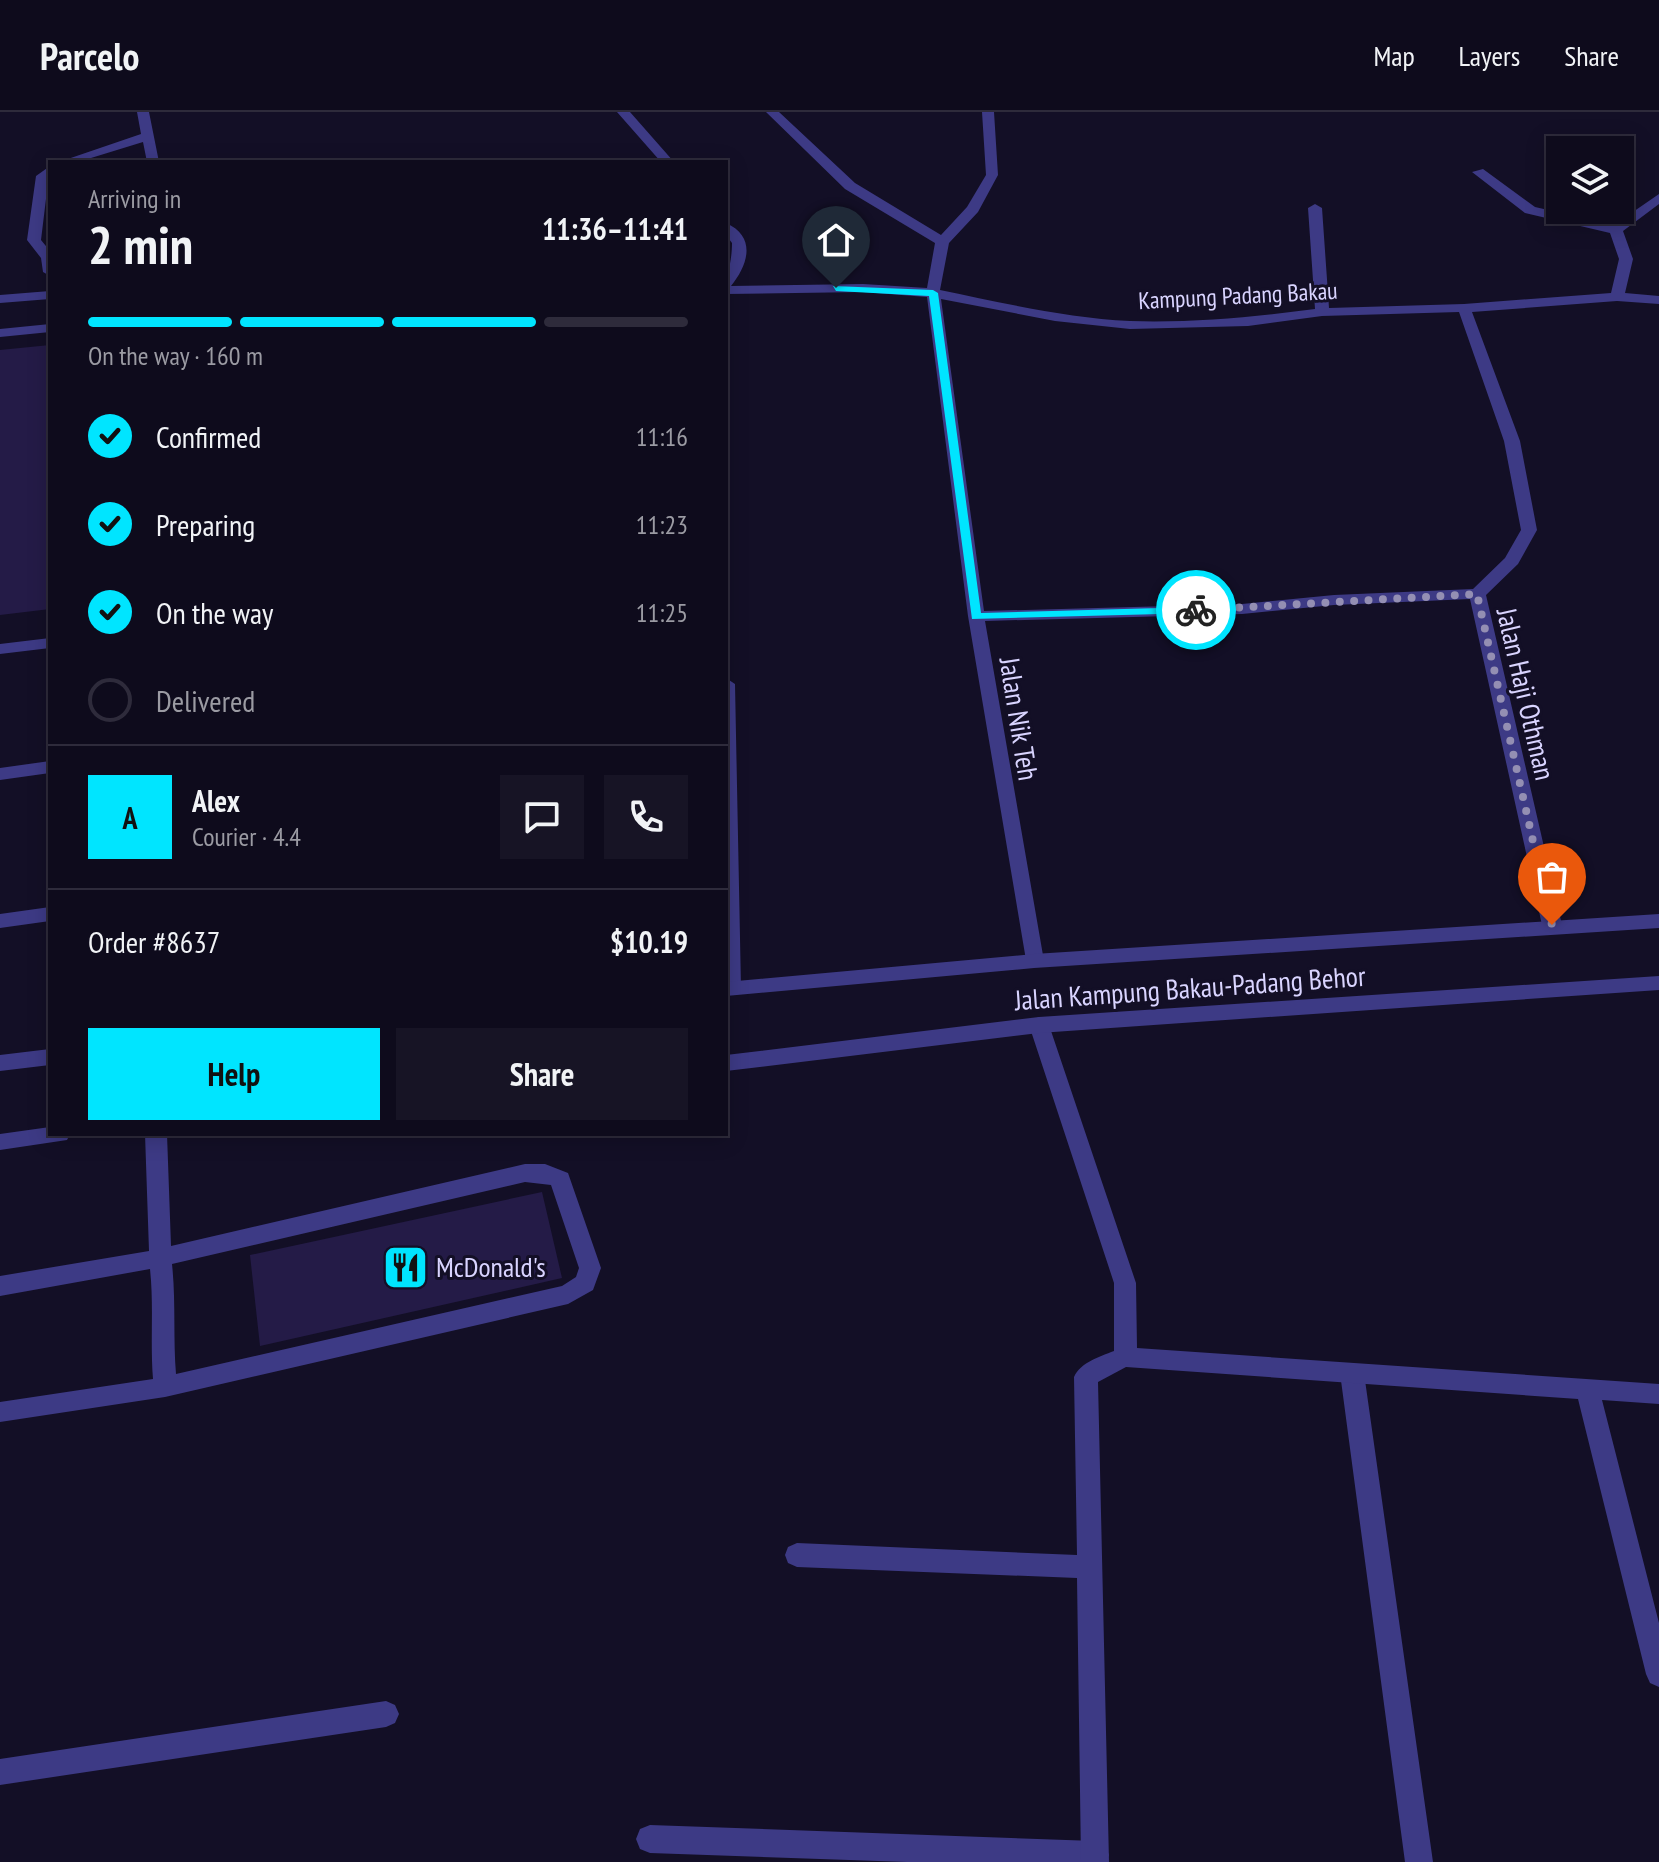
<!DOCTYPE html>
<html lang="en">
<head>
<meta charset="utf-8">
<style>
	body { margin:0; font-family:"PT Sans Narrow",sans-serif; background:#171425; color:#f1f3f6; height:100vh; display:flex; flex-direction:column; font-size:30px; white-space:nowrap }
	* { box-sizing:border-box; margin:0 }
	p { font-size:26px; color:#9b9ba3 }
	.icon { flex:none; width:44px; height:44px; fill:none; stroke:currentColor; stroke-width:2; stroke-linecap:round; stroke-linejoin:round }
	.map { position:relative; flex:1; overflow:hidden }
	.drawer { position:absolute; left:48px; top:48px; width:680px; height:976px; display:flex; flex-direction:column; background:#0e0b1c; border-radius:0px; box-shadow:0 4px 20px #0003,0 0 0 2px #2e2b3b }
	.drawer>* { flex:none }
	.controls { position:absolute; left:1546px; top:24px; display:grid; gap:16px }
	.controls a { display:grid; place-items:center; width:88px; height:88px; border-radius:0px; background:#0e0b1c; box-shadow:0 4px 20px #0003,0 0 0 2px #2e2b3b; font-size:40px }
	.pin { position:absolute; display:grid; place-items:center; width:68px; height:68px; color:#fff; margin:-82px -34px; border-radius:50% 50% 50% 0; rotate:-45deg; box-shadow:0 0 8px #0007 }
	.pin .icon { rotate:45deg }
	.courier { position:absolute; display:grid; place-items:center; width:80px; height:80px; margin:-40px; border:6px solid #00e5ff; border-radius:50%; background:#fff; color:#222; box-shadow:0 2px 10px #0007 }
	.summary em { font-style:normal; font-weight:600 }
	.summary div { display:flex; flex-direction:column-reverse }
	.summary { display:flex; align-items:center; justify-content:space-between; height:136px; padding:0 40px }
	h1 { font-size:52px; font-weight:600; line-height:60px }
	.bar { display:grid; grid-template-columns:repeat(4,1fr); gap:12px 8px; align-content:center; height:96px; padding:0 40px }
	.bar i { height:10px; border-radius:6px; background:#2e2b3b }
	.bar .selected { background:#00e5ff }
	.bar p { grid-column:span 4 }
	.line { display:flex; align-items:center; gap:20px; padding:0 40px; border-top:2px solid #2e2b3b }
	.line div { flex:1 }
	.round { display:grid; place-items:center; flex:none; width:84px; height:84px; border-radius:0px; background:#171425 }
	ol { padding:0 40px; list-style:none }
	li { display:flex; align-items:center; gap:24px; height:88px }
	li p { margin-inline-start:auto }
	li .icon { padding:8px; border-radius:50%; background:#00e5ff; color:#111; stroke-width:4 }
	li:last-child { color:#9b9ba3 }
	li i { width:44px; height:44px; border:4px solid #2e2b3b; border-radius:50% }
	.primary-button { display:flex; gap:16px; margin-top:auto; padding:16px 40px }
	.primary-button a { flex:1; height:92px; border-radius:0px; background:#00e5ff; color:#111; font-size:32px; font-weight:600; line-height:92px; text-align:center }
	.primary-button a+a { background:#171425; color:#f1f3f6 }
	header { display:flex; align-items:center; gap:48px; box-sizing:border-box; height:112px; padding:0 40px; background:#0e0b1c; border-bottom:2px solid #2e2b3b }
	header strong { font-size:38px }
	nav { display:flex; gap:44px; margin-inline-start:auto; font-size:28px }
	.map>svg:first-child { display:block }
	.building { fill:#241b47 }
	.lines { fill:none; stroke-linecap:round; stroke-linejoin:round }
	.service { fill:#3d3a85; fill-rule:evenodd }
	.minor { fill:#3d3a85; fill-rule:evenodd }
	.tertiary { fill:#3d3a85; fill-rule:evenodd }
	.route { fill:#00e5ff }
	.done { stroke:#948fb3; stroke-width:8; stroke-dasharray:0 14.4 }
	.labels { text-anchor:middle; stroke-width:6; stroke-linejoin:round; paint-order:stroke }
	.far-street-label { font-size:24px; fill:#d9d4ff; stroke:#130f26 }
	.street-label { font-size:28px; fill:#d9d4ff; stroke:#130f26 }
	.poi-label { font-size:28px; fill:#d9d4ff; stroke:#130f26; text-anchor:start }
</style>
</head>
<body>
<header>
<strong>Parcelo</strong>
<nav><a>Map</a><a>Layers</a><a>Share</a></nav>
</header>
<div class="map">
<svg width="1659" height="1750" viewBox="0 0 1659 1750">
	<rect width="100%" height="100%" fill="#130f26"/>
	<!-- building -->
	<path class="building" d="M50 233V497L0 503V238Z
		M542 1080 562 1166 260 1234 250 1143Z"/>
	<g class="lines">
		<!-- service -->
		<path class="service" d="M137 0H149L159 50H147L143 30 78 50H59L141 22Z
			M50 54 41 128 50 139V164L43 160 41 146 27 128 36 64Z
			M50 212V220L0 225V217Z
			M50 649V661L0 668V656Z
			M145 1022H167L171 1134 525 1052H545L568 1061 601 1156 593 1178 568 1192 165 1285 0 1310V1290L153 1267C150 1230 154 1194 150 1157L0 1184V1164L149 1139ZM525 1070 551 1073 579 1156 576 1165 562 1174 176 1262C173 1225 176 1189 172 1152Z
			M1352 1251 1360 1254 1364 1261 1433 1750H1405L1340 1261 1344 1254Z
			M650 1713 1095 1729 1105 1733 1109 1743 1106 1750H907L650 1741 640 1737 636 1727 640 1717Z"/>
		<!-- minor -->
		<path class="minor" d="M617 0H630L674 50H661Z
			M766 0H779L855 71 941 123 967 95 986 63 982 0H994L998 63 978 100 949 131 940 178C1003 191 1066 206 1130 209 1191 211 1254 205 1315 197L1308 96 1315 92 1322 96 1329 196 1464 192 1611 181 1619 147 1610 121 1525 101 1472 60 1483 57 1535 95 1614 113 1659 82V92L1623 119 1633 147 1625 181 1659 184V192L1617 189 1472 200 1520 329 1537 418 1518 452 1486 483 1562 813 1559 818 1552 820 1542 813 1470 487 1334 493 1242 502 985 509 1044 849 1041 854H1027L968 504 927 185 863 180 726 182C726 162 732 152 732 131L726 123V111C757 125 748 153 731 174L863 172 927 176 935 131 845 77ZM941 187 1055 209 1130 217 1248 214 1322 204 1459 200 1504 329 1521 418 1505 446 1473 477 1334 483 1242 492 984 499Z
			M50 179V187L0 191V183Z
			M50 526V536L0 542V532Z
			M726 566 735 572 741 877 738 882 726 883Z
			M50 795V809L0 816V802Z
			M1039 905 1046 908 1049 913 1136 1171 1137 1236 1659 1272V1292L1602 1288 1659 1511V1575L1650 1571 1646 1562 1578 1287 1126 1255 1098 1270 1109 1750H1081L1077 1466 797 1455 788 1451 785 1443 788 1435 797 1431 1077 1443 1074 1265C1081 1250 1099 1245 1114 1239V1171L1029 913 1032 908Z
			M386 1589 395 1593 399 1602 395 1611 386 1615 0 1673V1647Z"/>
		<!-- tertiary -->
		<path class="tertiary" d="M1659 802V816L1034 856 726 884V870L1034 842Z
			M1659 864V878L1039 921 726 959V943L1039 905Z
			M50 937V953L0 959V943Z
			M50 1015V1022H70L67 1028 0 1038V1022Z"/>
	</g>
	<!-- route -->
	<path class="route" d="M833 174 933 178 938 181 981 501 1196 495 1200 496V501L972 507 929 184 836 179Z"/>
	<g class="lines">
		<!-- done -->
		<path class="done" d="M1196 498 1477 482 1552 813"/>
	</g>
	<!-- icons -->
	<defs>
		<symbol id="restaurant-square" viewBox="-11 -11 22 22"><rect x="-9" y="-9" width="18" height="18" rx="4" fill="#00e5ff" stroke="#130f26"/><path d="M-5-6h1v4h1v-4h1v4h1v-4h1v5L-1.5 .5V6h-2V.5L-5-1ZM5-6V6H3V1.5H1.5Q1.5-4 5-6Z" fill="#111"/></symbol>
	</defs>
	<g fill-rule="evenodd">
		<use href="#restaurant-square" x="380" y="1130" width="51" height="51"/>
	</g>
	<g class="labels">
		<!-- far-street labels -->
		<g class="far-street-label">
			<text transform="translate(1238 184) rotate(-3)" y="8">Kampung Padang Bakau</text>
		</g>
		<!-- street labels -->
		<g class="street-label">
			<text transform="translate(1526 582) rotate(77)" y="10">Jalan Haji Othman</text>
			<text transform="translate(1019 607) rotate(81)" y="10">Jalan Nik Teh</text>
			<text transform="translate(1190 876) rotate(-4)" y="10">Jalan Kampung Bakau-Padang Behor</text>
		</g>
		<!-- poi labels -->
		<g class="poi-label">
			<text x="436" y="1165">McDonald's</text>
		</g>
	</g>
</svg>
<div class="controls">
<a><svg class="icon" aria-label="layers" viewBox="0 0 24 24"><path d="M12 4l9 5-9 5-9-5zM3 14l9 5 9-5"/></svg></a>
</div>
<div class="pin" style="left:1552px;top:813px;background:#ea580c"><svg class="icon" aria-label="bag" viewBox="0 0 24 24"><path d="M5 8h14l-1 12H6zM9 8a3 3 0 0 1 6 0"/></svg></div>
<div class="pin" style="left:836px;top:176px;background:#1f2937"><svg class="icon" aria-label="home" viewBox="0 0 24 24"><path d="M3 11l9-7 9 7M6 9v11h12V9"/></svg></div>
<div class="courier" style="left:1196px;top:498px"><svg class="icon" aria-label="bike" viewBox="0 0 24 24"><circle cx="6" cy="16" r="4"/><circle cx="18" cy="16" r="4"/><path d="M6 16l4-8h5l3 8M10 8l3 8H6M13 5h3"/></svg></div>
<section class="drawer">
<div class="summary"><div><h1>2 min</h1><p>Arriving in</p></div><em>11:36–11:41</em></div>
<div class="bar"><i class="selected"></i><i class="selected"></i><i class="selected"></i><i></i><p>On the way · 160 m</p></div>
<ol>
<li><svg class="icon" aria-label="check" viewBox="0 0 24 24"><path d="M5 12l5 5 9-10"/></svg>Confirmed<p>11:16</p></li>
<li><svg class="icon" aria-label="check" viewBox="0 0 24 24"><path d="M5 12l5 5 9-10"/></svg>Preparing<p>11:23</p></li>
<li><svg class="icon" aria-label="check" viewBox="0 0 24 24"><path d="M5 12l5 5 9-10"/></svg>On the way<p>11:25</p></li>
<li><i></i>Delivered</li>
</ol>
<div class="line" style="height:144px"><b class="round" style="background:#00e5ff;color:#111">A</b><div><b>Alex</b><p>Courier · 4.4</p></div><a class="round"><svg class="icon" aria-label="chat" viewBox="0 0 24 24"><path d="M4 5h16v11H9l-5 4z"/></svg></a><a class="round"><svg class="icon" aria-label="phone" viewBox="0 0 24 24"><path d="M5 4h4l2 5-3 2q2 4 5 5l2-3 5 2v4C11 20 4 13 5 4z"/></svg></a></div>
<div class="line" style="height:104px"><div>Order #8637</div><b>$10.19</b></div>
<div class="primary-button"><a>Help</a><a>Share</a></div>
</section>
</div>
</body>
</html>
